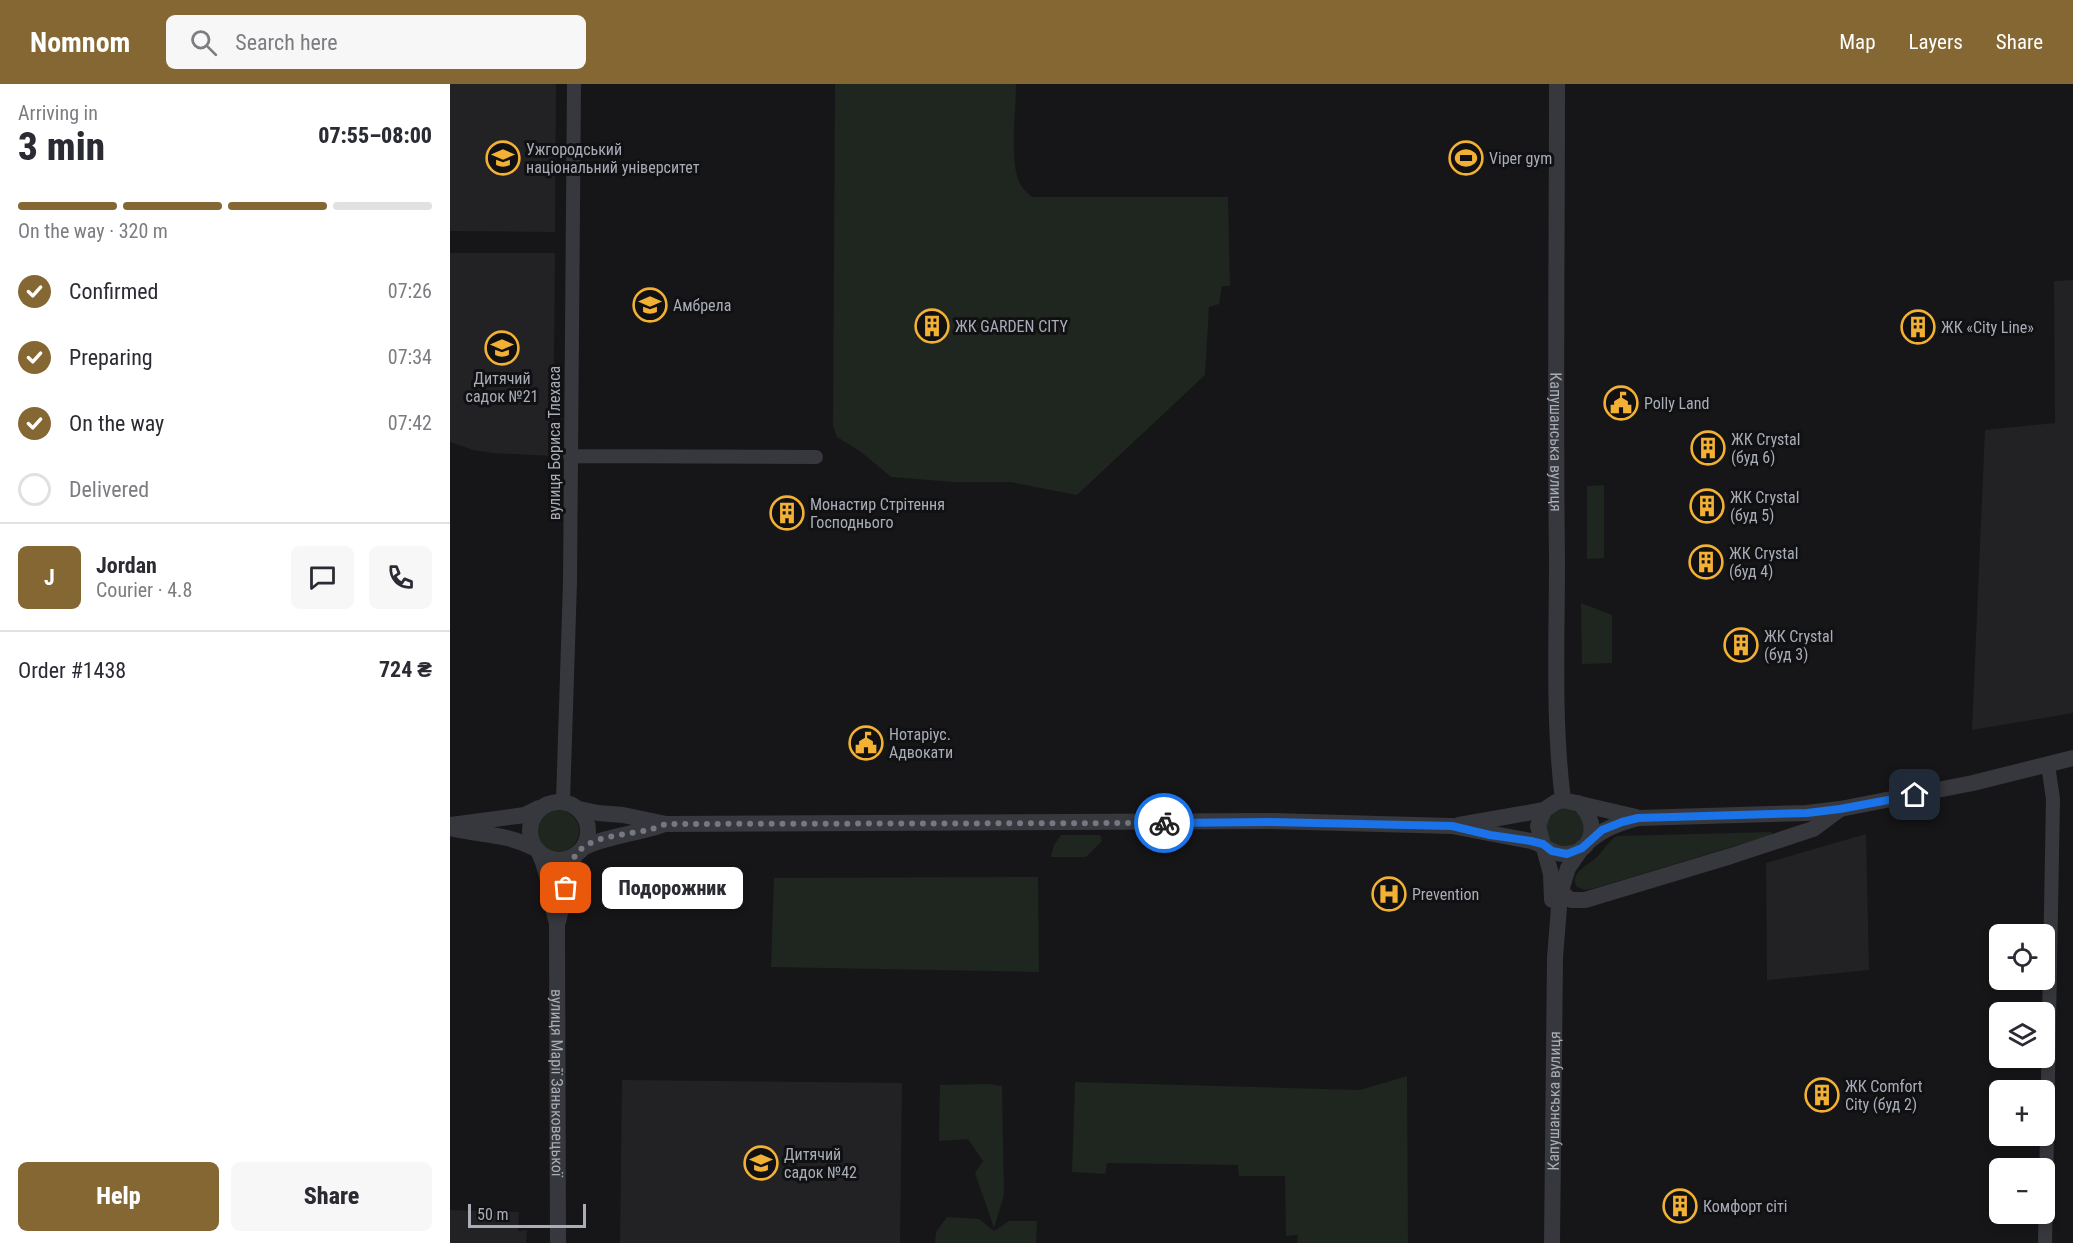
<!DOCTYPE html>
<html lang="en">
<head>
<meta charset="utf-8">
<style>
	body { margin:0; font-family:"Roboto Condensed",sans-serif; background:#f7f7f7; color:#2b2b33; height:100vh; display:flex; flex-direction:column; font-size:22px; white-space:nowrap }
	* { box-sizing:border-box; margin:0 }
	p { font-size:20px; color:#7c7c81 }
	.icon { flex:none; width:33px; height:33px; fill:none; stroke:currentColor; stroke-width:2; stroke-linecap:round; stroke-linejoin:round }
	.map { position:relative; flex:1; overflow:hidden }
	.drawer { display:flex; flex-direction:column; background:#fff; width:450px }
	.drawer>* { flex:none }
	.tools { position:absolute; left:1539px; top:840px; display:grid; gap:12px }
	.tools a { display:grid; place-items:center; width:66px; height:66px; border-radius:9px; background:#fff; box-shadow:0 3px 9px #0003; font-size:30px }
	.scale { position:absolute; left:18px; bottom:15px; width:118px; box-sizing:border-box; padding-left:6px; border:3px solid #a8adb8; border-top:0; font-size:16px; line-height:21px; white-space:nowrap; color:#a8adb8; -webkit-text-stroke:4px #111113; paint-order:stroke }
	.pin { position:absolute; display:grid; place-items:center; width:51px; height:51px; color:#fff; margin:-26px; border-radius:12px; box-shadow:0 3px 9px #0006 }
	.courier { position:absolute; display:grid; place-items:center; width:60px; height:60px; margin:-30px; border:4px solid #1a73e8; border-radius:50%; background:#fff; color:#222; box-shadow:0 2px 8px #0007 }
	.bubble { position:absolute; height:42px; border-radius:9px; background:#fff; box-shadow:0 3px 9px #0003; font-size:20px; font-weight:800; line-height:42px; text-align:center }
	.summary em { font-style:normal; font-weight:800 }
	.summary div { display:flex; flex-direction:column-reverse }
	.summary { display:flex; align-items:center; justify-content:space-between; height:102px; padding:0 18px }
	h1 { font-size:39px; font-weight:800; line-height:45px }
	.bar { display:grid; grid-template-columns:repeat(4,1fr); gap:9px 6px; align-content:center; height:72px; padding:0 18px }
	.bar i { height:8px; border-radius:4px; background:#e1e1e2 }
	.bar .current { background:#856733 }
	.bar p { grid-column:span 4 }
	.line { display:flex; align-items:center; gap:15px; padding:0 18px; border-top:2px solid #e1e1e2 }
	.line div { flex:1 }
	.round { display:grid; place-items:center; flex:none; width:63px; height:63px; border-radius:9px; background:#f7f7f7 }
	ol { padding:0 18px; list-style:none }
	li { display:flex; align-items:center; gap:18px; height:66px }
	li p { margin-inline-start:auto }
	li .icon { padding:6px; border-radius:50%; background:#856733; color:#fff; stroke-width:4 }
	li:last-child { color:#7c7c81 }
	li i { width:33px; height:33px; border:3px solid #e1e1e2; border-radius:50% }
	.button { display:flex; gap:12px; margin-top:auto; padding:12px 18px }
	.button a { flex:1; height:69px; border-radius:9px; background:#856733; color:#fff; font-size:24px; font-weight:800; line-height:69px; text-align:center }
	.button a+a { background:#f7f7f7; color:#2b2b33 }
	header { display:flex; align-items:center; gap:36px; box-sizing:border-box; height:84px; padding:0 30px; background:#856733; color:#fff }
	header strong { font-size:28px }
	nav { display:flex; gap:33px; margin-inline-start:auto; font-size:21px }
	.search { width:420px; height:54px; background:#f7f7f7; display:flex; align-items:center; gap:15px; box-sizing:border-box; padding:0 21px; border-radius:9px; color:#7c7c81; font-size:22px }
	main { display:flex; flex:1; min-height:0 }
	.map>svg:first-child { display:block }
	.built { fill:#222225 }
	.green { fill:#1e261f }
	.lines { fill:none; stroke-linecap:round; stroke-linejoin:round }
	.minor { stroke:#37383d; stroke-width:14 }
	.tertiary { stroke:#37383d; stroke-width:16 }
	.done { stroke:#757880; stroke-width:6; stroke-dasharray:0 10.8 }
	.route { stroke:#1a73e8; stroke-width:8 }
	.labels { text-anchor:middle; stroke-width:6; stroke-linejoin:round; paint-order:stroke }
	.poi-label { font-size:16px; fill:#a8adb8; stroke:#111113; text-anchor:start }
	.street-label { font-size:16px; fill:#a8adb8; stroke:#111113 }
</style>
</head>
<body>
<header>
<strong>Nomnom</strong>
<div class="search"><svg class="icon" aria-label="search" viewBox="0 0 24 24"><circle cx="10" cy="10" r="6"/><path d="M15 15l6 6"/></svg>Search here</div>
<nav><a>Map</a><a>Layers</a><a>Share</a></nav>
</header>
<main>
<section class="drawer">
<div class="summary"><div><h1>3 min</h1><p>Arriving in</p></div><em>07:55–08:00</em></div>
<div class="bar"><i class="current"></i><i class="current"></i><i class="current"></i><i></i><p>On the way · 320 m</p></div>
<ol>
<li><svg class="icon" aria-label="check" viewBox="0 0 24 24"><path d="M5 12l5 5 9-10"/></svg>Confirmed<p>07:26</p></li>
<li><svg class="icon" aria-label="check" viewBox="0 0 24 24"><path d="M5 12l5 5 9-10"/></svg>Preparing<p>07:34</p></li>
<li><svg class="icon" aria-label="check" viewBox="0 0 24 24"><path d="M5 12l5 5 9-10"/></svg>On the way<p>07:42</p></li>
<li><i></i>Delivered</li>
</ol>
<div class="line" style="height:108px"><b class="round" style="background:#856733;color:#fff">J</b><div><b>Jordan</b><p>Courier · 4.8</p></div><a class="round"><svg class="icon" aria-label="chat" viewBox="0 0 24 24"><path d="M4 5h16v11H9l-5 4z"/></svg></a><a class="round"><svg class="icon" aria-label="phone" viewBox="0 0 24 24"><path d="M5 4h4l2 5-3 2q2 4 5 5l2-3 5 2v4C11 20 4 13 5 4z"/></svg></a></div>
<div class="line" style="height:78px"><div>Order #1438</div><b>724 ₴</b></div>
<div class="button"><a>Help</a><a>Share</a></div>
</section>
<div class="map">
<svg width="1623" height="1159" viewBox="0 0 1623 1159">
	<rect width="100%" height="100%" fill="#161618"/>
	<!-- built -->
	<path class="built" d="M0 0H106L105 148 0 147Z
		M0 169H105L103 372 42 369 23 366 0 358Z
		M1623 196V629L1522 646 1535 346 1605 339 1604 197Z
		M1416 750 1419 886 1317 896 1316 779Z
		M172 996 452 999 450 1159H170Z
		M0 1126 69 1128 68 1147 77 1146 76 1159H0Z"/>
	<!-- green -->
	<path class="green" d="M385 0H566C566 26 560 71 568 95 570 102 576 108 582 113H778L780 202H772L769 220 759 223 755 291 627 411 560 398H503L441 393 411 368 387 353 383 342Z
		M1154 401V474L1137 475V402Z
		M1131 519 1162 531V579L1132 580Z
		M1117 722 1134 733V754L1116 765 1097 757C1093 732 1093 732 1117 722Z
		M87 747a21 21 0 1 1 42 0a21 21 0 1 1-42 0Z
		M1322 748 1321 751 1145 804 1135 806 1127 803C1125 799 1124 799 1125 794 1128 784 1140 780 1147 773 1154 766 1158 757 1167 752Z
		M611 751H650L652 757 636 773H601L604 761Z
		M588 793 589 888 321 883 324 794Z
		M957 992 958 1159H847L848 1151 836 1152 835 1092H789L788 1081 657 1079 655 1090 622 1088 625 998 910 1006Z
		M538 1000 552 1002 554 1111 544 1144 525 1089 533 1077 518 1055 489 1057 490 1001Z
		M497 1133 529 1135 544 1147 559 1137H587L586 1159H485L486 1148Z"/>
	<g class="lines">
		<!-- minor -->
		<path class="minor" d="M120 372 366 373
			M113 717 120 498 124 0
			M1595 1159 1603 715 1598 681"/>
		<!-- tertiary -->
		<g class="tertiary">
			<path id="s1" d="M1107 0C1107 159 1105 317 1107 476 1107 556 1103 637 1113 716"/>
			<circle cx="109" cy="747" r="29"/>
			<path d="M129 725 148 729 173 731 216 740 821 737 1002 742 1081 757C1093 760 1103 771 1116 770 1146 768 1149 735 1128 719"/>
			<path d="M0 741 75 731 89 724"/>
			<path d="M1009 741 1094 726"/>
			<path d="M4 745C32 751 58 750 84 764"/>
			<path d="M1138 758C1153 745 1169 739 1188 734L1357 729 1390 725 1523 699 1623 674"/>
			<path d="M133 764C159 751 188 750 215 740"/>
			<path id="s2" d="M90 771C101 794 99 815 107 839L108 1159"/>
			<path d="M1111 803 1114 811 1121 816H1135L1281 772 1363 745 1390 725"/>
			<path d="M1102 816 1101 790 1088 742 1094 726 1106 718 1113 716 1186 733"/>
			<path d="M108 838 121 781 125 771"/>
			<path id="s3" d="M1102 1159 1105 874 1110 810 1118 784 1132 764"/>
		</g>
	</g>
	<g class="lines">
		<!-- done -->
		<path class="done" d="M116 804C118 793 120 781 125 772 138 751 177 751 198 746 204 745 210 742 216 740L714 739"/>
		<!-- route -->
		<path class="route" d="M714 739 821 738 1002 742 1040 751 1081 757 1093 760 1102 767 1117 770 1132 764 1152 746 1172 738 1188 734 1357 729 1390 725 1465 711"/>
	</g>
	<!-- icons -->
	<defs>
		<symbol id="university-ring" viewBox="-11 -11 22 22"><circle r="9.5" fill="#111113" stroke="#f2b134" stroke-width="1.5"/><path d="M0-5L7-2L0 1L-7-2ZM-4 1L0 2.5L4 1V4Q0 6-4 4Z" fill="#f2b134"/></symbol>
		<symbol id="stadium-ring" viewBox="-11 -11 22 22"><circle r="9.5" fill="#111113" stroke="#f2b134" stroke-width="1.5"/><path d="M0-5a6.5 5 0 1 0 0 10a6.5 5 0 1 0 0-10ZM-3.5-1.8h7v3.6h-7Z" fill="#f2b134"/></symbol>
		<symbol id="school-ring" viewBox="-11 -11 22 22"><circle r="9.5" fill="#111113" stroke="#f2b134" stroke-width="1.5"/><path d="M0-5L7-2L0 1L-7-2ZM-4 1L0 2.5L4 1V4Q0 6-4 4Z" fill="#f2b134"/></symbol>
		<symbol id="building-ring" viewBox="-11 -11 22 22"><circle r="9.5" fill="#111113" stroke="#f2b134" stroke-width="1.5"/><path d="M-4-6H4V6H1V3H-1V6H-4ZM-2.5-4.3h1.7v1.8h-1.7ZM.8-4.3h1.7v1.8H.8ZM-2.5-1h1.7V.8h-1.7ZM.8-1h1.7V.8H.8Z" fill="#f2b134"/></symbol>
		<symbol id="civic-ring" viewBox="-11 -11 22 22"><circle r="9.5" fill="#111113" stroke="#f2b134" stroke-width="1.5"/><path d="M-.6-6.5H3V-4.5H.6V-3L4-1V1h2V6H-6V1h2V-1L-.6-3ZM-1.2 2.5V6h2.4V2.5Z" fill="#f2b134"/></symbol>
		<symbol id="hospital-ring" viewBox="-11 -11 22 22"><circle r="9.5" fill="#111113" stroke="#f2b134" stroke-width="1.5"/><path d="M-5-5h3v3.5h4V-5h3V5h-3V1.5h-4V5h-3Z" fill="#f2b134"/></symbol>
	</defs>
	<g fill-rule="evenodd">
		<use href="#university-ring" x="34" y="55" width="38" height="38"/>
		<use href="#stadium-ring" x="997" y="55" width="38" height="38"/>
		<use href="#school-ring" x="181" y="202" width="38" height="38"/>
		<use href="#building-ring" x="463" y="223" width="38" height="38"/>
		<use href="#building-ring" x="1449" y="224" width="38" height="38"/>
		<use href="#school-ring" x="33" y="245" width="38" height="38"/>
		<use href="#civic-ring" x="1152" y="300" width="38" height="38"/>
		<use href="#building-ring" x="1239" y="345" width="38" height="38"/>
		<use href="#building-ring" x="1238" y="403" width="38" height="38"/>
		<use href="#building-ring" x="318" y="410" width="38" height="38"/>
		<use href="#building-ring" x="1237" y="459" width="38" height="38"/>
		<use href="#building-ring" x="1272" y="542" width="38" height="38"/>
		<use href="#civic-ring" x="397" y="640" width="38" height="38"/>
		<use href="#hospital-ring" x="920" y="791" width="38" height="38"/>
		<use href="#building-ring" x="1353" y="992" width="38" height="38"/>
		<use href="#school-ring" x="292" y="1060" width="38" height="38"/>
		<use href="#building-ring" x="1211" y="1103" width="38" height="38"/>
	</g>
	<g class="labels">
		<!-- poi labels -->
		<g class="poi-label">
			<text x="76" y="71">Ужгородський<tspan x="76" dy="18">національний університет</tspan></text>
			<text x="1039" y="80">Viper gym</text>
			<text x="223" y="227">Амбрела</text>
			<text x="505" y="248">ЖК GARDEN CITY</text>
			<text x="1491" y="249">ЖК «City Line»</text>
			<text x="52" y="300" text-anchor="middle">Дитячий<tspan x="52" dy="18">садок №21</tspan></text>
			<text x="1194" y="325">Polly Land</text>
			<text x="1281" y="361">ЖК Crystal<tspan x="1281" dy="18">(буд 6)</tspan></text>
			<text x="1280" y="419">ЖК Crystal<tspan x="1280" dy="18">(буд 5)</tspan></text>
			<text x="360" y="426">Монастир Стрітення<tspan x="360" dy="18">Господнього</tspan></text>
			<text x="1279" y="475">ЖК Crystal<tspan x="1279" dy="18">(буд 4)</tspan></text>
			<text x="1314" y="558">ЖК Crystal<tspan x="1314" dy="18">(буд 3)</tspan></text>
			<text x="439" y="656">Нотаріус.<tspan x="439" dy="18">Адвокати</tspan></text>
			<text x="962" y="816">Prevention</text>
			<text x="1395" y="1008">ЖК Comfort<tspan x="1395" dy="18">City (буд 2)</tspan></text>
			<text x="334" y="1076">Дитячий<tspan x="334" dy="18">садок №42</tspan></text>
			<text x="1253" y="1128">Комфорт сіті</text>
		</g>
		<!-- street labels -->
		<g class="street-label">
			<text dy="6" stroke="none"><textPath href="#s1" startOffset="358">Капушанська вулиця</textPath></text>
			<text transform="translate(104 359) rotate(-90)" y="6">вулиця Бориса Тлехаса</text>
			<text dy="6" stroke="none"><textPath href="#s2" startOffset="230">вулиця Марії Заньковецької</textPath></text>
			<text dy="6" stroke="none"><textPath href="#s3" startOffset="142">Капушанська вулиця</textPath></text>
		</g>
	</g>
</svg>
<div class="tools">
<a><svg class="icon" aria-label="locate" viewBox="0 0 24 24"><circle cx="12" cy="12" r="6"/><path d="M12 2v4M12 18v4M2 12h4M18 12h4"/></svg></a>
<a><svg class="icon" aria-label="layers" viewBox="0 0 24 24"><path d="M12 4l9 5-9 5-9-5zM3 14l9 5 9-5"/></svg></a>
<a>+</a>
<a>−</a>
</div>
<div class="scale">50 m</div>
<div class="pin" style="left:116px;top:804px;background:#ea580c"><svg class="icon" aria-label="bag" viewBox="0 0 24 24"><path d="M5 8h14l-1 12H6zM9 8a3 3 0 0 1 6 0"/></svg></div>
<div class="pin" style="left:1465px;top:711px;background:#1f2937"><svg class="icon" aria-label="home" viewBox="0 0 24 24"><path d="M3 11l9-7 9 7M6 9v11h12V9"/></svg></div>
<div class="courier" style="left:714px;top:739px"><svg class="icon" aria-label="bike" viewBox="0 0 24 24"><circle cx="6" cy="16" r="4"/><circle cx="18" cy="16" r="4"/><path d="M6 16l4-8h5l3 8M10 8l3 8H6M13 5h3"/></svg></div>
<div class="bubble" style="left:152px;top:783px;width:141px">Подорожник</div>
</div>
</main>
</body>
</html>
